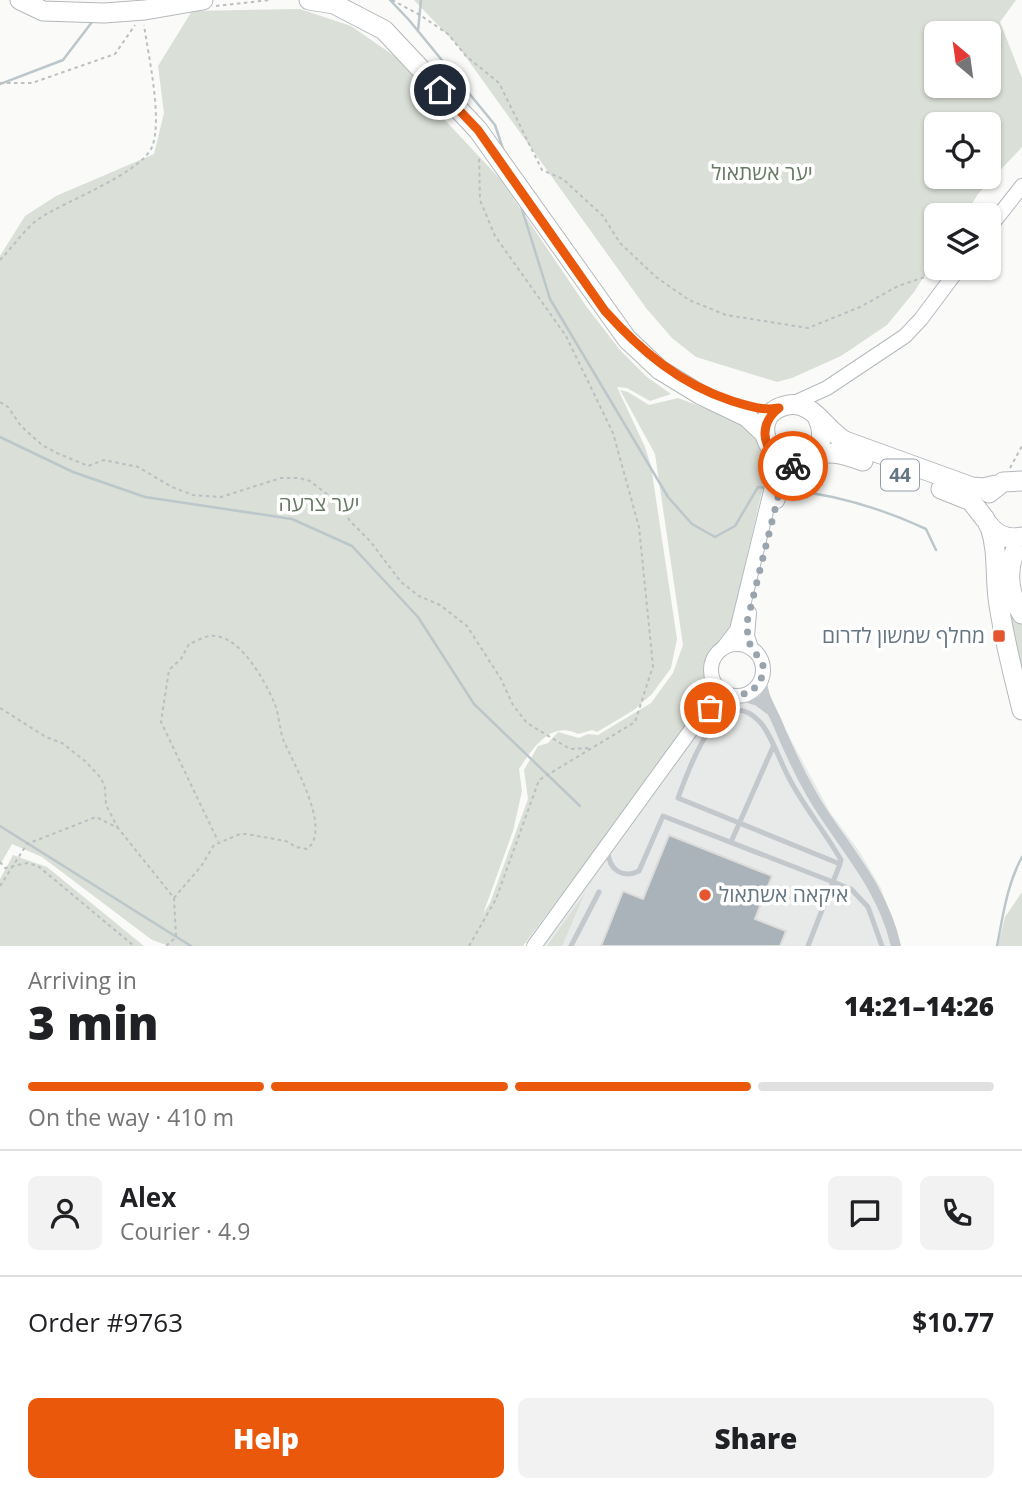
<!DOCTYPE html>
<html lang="en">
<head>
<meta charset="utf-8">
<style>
	body { margin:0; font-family:"Open Sans",Heebo,sans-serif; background:#f2f2f2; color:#202124; height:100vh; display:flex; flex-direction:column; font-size:26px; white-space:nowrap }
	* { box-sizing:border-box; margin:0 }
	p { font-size:23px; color:#757577 }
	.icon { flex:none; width:38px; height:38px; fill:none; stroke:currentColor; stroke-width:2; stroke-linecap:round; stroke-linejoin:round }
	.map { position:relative; height:946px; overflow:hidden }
	.drawer { display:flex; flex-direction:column; background:#fff; flex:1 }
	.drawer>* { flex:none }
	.needle { width:46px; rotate:331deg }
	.fabs { position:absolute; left:924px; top:21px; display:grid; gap:14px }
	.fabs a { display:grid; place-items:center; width:77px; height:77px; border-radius:10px; background:#fff; box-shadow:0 2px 5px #0004; font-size:35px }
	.pin { position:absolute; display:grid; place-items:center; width:60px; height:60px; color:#fff; margin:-30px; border:4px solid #fff; border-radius:50%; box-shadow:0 2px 7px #0007 }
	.courier { position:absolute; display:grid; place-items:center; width:70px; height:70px; margin:-35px; border:5px solid #ea580c; border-radius:50%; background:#fff; color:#222; box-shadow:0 2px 9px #0007 }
	.overview em { font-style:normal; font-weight:800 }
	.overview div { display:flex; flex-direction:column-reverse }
	.overview { display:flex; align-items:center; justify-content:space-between; height:119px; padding:0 28px }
	h1 { font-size:46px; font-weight:800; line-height:52px }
	.bar { display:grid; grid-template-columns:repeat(4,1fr); gap:10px 7px; align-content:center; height:84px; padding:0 28px }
	.bar i { height:9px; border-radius:5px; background:#e0e0e0 }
	.bar .on { background:#ea580c }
	.bar p { grid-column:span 4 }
	.line { display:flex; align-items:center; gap:18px; padding:0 28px; border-top:2px solid #e0e0e0 }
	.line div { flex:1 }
	.round { display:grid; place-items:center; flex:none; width:74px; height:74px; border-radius:10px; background:#f2f2f2 }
	.primary-button { display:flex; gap:14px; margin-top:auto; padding:14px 28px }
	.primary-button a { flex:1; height:80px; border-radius:10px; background:#ea580c; color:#fff; font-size:28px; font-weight:800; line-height:80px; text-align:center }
	.primary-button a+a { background:#f2f2f2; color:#202124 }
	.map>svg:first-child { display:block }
	.built { fill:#e8e9e9 }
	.green { fill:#dadfd7; fill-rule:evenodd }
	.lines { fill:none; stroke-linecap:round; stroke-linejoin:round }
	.stream { stroke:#bbc7cb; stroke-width:2.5 }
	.building { fill:#aab3b9; stroke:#dcdcda; stroke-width:2 }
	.secondary-casing { stroke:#b3babf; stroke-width:16 }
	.highway-casing { stroke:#b4b9bd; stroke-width:21 }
	.path { stroke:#bbbfc2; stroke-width:2; stroke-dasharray:3.5 3.5; stroke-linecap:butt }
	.lane { stroke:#c3c8cc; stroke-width:5 }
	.street { stroke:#c3c8cc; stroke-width:10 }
	.secondary { stroke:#fff; stroke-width:14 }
	.highway { stroke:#fff; stroke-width:19 }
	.done { stroke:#99a4ac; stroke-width:7; stroke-dasharray:0 12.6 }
	.route { stroke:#ea580c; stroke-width:9 }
	.poi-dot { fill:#e4572e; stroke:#fff; stroke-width:2.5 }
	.labels { text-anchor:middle; stroke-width:7; stroke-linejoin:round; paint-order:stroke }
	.shield { fill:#fff; stroke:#939fa8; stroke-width:2 }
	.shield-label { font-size:19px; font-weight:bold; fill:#657683 }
	.park-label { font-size:21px; fill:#687a64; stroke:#fff }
	.poi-label { font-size:21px; fill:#657683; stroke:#fff; text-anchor:end }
</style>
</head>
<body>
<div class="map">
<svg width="1022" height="946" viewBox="0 0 1022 946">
	<rect width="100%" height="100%" fill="#fafaf8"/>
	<!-- built -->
	<path class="built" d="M733 691 758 695 777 714 830 812 859 851 881 888 900 946H527L700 711 720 697Z"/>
	<!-- green -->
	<path class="green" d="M414 0H1016L1000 22 1022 78V147L978 194 965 215H936V258L914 292 887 325 841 356 792 378 777 382 696 357 672 338 646 308 458 46ZM936 33H989V86H936ZM936 124H989V177H936Z
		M300 9 351 26 403 62 444 119 501 180 586 306 620 350 647 377 671 394 650 401 627 388 617 387 645 447 651 466 677 639 671 668 652 694 634 710 597 732 592 730 578 734C551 720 533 748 519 769L522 791 513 831 483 914 490 903 528 799 524 770 538 746 548 743 558 732 579 738 588 734 598 735 651 703 673 673 683 645 655 454 620 390 628 392 649 405 678 398 741 422 751 430 757 442 764 459 765 478 729 634C702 656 703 673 704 705L523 946H169L152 940 42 857 12 844 0 865V256L25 216 56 196 154 154 164 113 158 66 192 11Z
		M999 544H1014L1022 621V679L1010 629Z
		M13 855 47 867 144 946H0V879Z
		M1022 892V946H998L1005 917Z
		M585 893 562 946H547Z"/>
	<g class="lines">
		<!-- stream -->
		<path class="stream" d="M390 0 409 20 495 125 503 149
			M418 31 421 0
			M0 84 63 60 92 22
			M521 206 550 299 668 497 692 524 715 537 735 526 758 487 765 488
			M0 437 73 472 145 497 292 519 352 546 418 617 474 704 580 806
			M786 490C833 494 883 509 926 529L936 550
			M0 826 191 946
			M997 946C1003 916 1007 884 1022 857"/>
	</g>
	<!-- building -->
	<path class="building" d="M669 835 772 876 755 919 786 931 780 946H601L623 891 643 899Z"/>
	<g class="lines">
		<defs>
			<path id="secondary" d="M989 228 1022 186
				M792 404 827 388 905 336 921 319 959 268
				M777 501 790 469 802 460
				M749 613 747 636 751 648
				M711 670a26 26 0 1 1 52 0a26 26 0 1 1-52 0Z
				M724 647 737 630 771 491 774 468 771 450
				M534 946 704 712 712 695 714 682"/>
			<path id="highway" d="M20 0 43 11 104 13 145 10 203 0
				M309 0 334 4 384 30 478 130 627 339 660 370 701 395 747 417 765 434
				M818 419C823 429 823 440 816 450 783 491 736 415 788 405 813 400 826 431 845 441L972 487 983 488 996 485
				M807 457C828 449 843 454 863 461
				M941 489 971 501 985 519
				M989 493 1003 482 1022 481
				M988 524C997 536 1008 540 1022 537
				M990 527C998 550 995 574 998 598 1003 636 1013 673 1022 710
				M1022 540C1005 562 1006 591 1022 614"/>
		</defs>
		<!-- secondary casing -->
		<use href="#secondary" class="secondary-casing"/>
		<!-- highway casing -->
		<use href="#highway" class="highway-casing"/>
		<!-- path -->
		<path class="path" d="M392 0 420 15 448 34 466 56 499 83 542 170 563 179 603 216 620 243 656 277 689 300 726 315 808 328 860 307 898 286 940 272
			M216 6 270 0
			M0 83H32L115 54 135 25
			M0 260C13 247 25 228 40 218 66 201 141 173 152 147 163 120 148 54 144 25
			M0 402 8 407 21 426 42 445 57 453 88 466 104 460 138 467 172 487 193 495 221 497 281 478H299L310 481 337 502 350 521 370 541 401 582 419 596 440 605 467 626 501 679 513 705 527 723 570 749 590 748
			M1010 468 1022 446
			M0 708 46 737 62 743 85 761 101 778 105 788 106 805 118 828
			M0 862 5 868 27 863 38 866 134 946
			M0 886 27 844 96 817 118 828 174 898 176 937 166 946
			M174 898 202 865 214 845 240 834H246L286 841 296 847 307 849C333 829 292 762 283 739 279 727 279 713 274 702 264 680 239 632 209 636 203 637 195 642 189 644L181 659 169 670 161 722 218 841
			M469 946 496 899 539 780 635 722 653 666 639 527 613 433 566 336 495 236 480 200 479 156"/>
		<!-- lane -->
		<path class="lane" d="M731 842 773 747
			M608 852C609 870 623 879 639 871L663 816 851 889 868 907 882 946
			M571 946 599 892
			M808 946 840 864 841 860C825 832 804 807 789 778 780 762 771 733 759 721 718 679 688 772 678 798L840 864"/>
		<!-- street -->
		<path class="street" d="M762 677C761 694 771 708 777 722 789 751 802 779 818 805 848 852 883 889 896 946
			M742 696 758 701 770 710"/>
		<!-- secondary -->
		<use href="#secondary" class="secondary"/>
		<!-- highway -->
		<use href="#highway" class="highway"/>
	</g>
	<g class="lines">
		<!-- done -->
		<path class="done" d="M710 708 729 696 750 693 761 681 763 665 748 641 747 622 779 493 793 466"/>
		<!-- route -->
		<path class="route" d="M440 90 478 130 605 311C641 351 680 384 732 401 748 406 763 411 779 408 751 429 768 468 803 459L793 466"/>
	</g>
	<!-- markers -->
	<g class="poi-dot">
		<rect x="992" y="629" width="14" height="14" rx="3.5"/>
		<circle cx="705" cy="895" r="7"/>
	</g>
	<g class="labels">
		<!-- shield labels -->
		<rect class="shield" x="881" y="459.5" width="38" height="31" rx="5"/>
		<g class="shield-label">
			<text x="900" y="482">44</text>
		</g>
		<!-- park labels -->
		<g class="park-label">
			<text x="762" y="180">יער אשתאול</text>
			<text x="319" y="511">יער צרעה</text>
		</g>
		<!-- poi labels -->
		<g class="poi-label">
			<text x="985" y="643">מחלף שמשון לדרום</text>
			<text x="719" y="902" text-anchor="start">איקאה אשתאול</text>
		</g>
	</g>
</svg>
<div class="fabs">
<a><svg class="needle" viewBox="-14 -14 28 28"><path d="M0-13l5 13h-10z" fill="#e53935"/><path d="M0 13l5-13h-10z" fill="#757577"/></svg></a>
<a><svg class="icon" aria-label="locate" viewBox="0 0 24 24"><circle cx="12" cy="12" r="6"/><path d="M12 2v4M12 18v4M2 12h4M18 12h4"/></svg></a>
<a><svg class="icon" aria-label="layers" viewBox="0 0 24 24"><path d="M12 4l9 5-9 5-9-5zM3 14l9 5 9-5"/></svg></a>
</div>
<div class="pin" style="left:710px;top:708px;background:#ea580c"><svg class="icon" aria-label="bag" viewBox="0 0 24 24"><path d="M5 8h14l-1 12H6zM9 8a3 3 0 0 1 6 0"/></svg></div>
<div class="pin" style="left:440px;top:90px;background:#1f2937"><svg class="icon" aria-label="home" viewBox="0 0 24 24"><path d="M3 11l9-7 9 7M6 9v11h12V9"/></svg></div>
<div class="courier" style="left:793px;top:466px"><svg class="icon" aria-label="bike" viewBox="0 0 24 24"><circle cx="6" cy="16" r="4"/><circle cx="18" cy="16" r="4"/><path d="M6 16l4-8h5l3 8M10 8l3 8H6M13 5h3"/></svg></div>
</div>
<section class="drawer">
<div class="overview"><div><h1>3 min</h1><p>Arriving in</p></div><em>14:21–14:26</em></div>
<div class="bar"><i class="on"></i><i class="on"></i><i class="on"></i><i></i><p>On the way · 410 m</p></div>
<div class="line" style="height:126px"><a class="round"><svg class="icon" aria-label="person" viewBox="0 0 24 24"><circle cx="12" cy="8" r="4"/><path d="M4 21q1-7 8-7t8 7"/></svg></a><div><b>Alex</b><p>Courier · 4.9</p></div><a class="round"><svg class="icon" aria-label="chat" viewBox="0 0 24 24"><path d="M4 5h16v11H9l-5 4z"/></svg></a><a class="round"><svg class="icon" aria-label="phone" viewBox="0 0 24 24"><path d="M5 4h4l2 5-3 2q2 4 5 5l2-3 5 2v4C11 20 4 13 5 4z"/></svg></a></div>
<div class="line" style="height:91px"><div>Order #9763</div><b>$10.77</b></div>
<div class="primary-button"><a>Help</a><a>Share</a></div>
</section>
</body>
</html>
